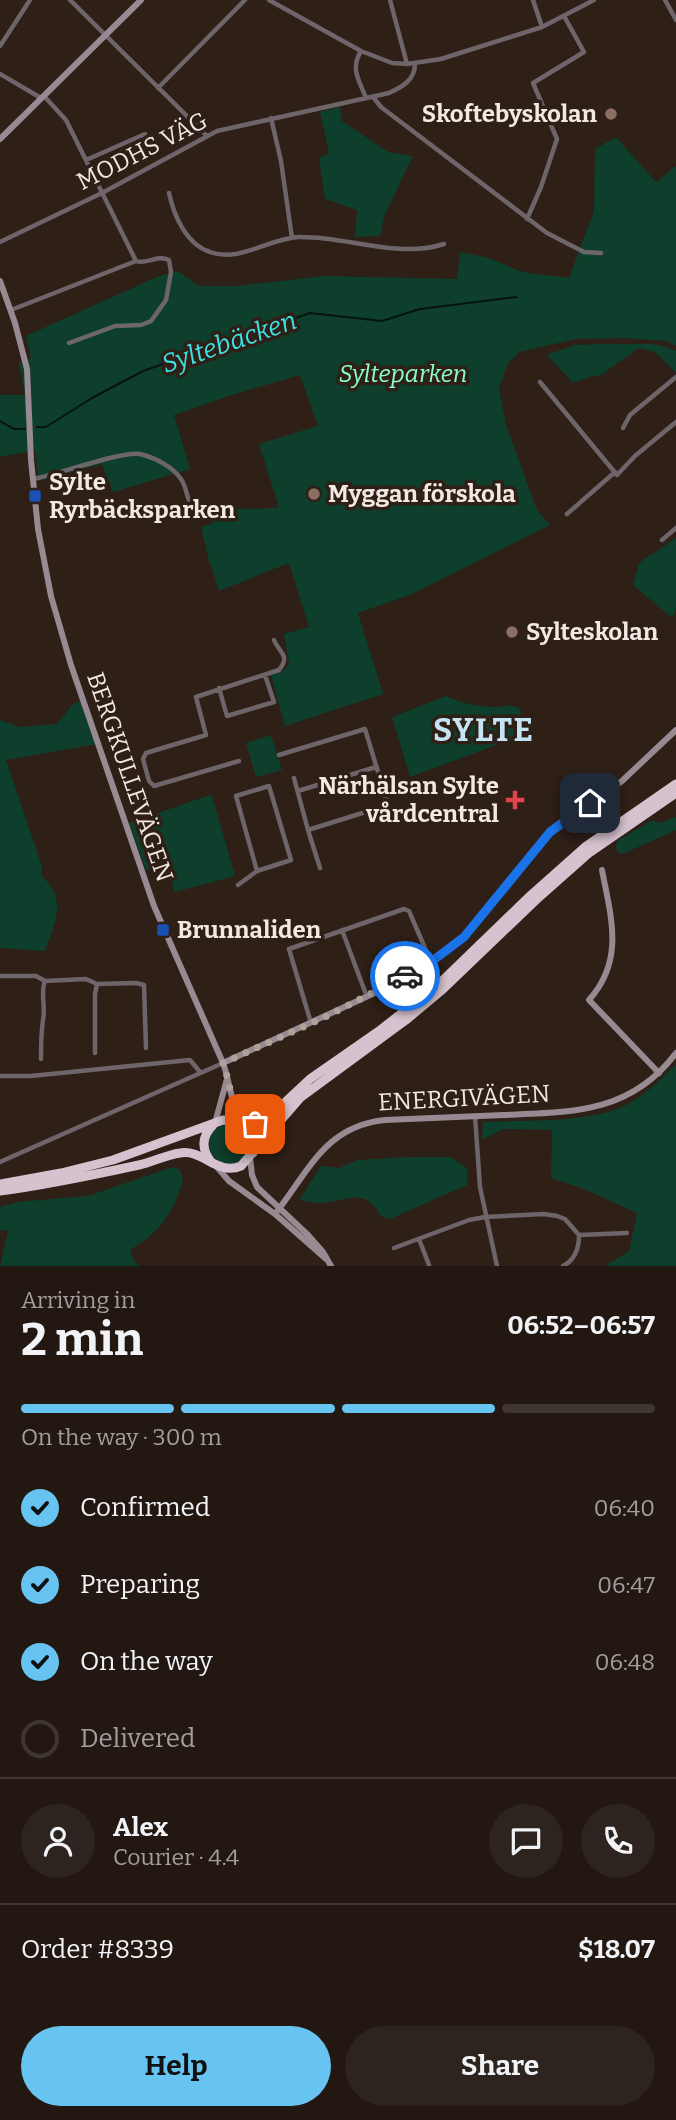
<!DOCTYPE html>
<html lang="en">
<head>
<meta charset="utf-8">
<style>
	body { margin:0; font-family:Bitter,serif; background:#2e241f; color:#f1f3f6; height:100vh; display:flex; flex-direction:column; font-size:26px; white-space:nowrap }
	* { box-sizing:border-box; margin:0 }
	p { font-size:23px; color:#a29f9f }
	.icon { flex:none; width:38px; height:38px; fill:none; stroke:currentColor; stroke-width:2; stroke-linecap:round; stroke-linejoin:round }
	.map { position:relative; height:1266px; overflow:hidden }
	.sheet { display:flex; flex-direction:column; background:#221711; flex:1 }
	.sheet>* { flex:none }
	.pin { position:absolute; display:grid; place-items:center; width:60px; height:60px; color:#fff; margin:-30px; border-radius:14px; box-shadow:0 4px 10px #0006 }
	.courier { position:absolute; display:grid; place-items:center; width:70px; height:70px; margin:-35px; border:5px solid #1a73e8; border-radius:50%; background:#fff; color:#222; box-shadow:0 2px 9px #0007 }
	.overview em { font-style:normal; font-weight:700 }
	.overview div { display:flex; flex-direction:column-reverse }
	.overview { display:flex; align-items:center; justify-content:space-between; height:119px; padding:0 21px }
	h1 { font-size:46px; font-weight:700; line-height:52px }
	.bar { display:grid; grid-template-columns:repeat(4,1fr); gap:10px 7px; align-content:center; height:84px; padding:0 21px }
	.bar i { height:9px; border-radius:5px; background:#3f3631 }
	.bar .active { background:#67c4f0 }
	.bar p { grid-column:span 4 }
	.line { display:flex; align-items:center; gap:18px; padding:0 21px; border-top:2px solid #3f3631 }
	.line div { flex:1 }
	.round { display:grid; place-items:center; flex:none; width:74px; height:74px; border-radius:37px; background:#2e241f }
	ol { padding:0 21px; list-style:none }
	li { display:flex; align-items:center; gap:21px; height:77px }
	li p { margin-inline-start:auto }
	li .icon { padding:7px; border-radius:50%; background:#67c4f0; color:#111; stroke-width:4 }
	li:last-child { color:#a29f9f }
	li i { width:38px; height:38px; border:4px solid #3f3631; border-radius:50% }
	.button { display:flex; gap:14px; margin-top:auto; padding:14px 21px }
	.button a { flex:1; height:80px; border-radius:42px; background:#67c4f0; color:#111; font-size:28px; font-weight:700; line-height:80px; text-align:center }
	.button a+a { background:#2e241f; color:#f1f3f6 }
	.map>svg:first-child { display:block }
	.green { fill:#0d3f2c }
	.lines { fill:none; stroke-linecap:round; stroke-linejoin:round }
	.stream { stroke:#051313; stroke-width:2 }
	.street { stroke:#6d656a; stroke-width:4.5 }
	.secondary { stroke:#978a92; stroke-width:6 }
	.highway { stroke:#d6c2ce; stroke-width:9 }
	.done { stroke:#aea29b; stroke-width:7; stroke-dasharray:0 12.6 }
	.route { stroke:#1a73e8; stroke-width:9 }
	.education-dot { fill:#8d6e63; stroke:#2e1f17; stroke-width:2.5 }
	.transit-dot { fill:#1a4fb4; stroke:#2e1f17; stroke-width:2.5 }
	.health-dot { fill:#e0444e; stroke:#2e1f17; stroke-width:2.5 }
	.labels { text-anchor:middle; stroke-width:7; stroke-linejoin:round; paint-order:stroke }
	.poi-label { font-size:24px; font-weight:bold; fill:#f3e8e2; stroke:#2e1f17; text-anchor:start }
	.street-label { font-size:24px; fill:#f3e8e2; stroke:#2e1f17 }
	.park-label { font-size:24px; font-style:italic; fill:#8affca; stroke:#2e1f17 }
	.water-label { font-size:26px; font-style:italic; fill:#3ae3e5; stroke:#2e1f17 }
	.district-label { font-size:32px; font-weight:bold; letter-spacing:2px; fill:#c4e4f4; stroke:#2e1f17 }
</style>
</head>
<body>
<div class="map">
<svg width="676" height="1266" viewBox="0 0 676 1266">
	<rect width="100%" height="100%" fill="#2e1f17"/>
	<!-- green -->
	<path class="green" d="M340 107 342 121 388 152 413 156 385 214 380 236 355 237 357 210 325 199 319 158 329 153 320 112Z
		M616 137 656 182 676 166V346L666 341 625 338 576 339 519 352 507 365 499 389 506 425 537 510 550 525 412 594 358 613 383 694 285 726 271 675 283 671 289 664 284 634 309 627 289 563 219 591 211 565H210L201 527 212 524 210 512C233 506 255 511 279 507L259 444 318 426 300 375 235 394 174 415 190 469 113 492 102 464 39 481 35 450 0 457V395H25L19 363 31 358 26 336 159 276 178 271 199 286H237L324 276 457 279 460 252 489 258 522 272 569 278 594 211 595 149Z
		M602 344H650L660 345 676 351V373L655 352 639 348 598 377 596 375 573 383 547 355 574 345Z
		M676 538V608L672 618 633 585 639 563Z
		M446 696C460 703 476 706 491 707 502 707 506 704 518 707L524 718 526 734 410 777 392 717Z
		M80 701 97 744 6 760 42 866 41 875C68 899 55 922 45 951L0 948V720L20 727 57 724 72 705Z
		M271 735 282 770 256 777 246 743Z
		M210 795 213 799 235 876 175 892 166 866 146 870 129 823Z
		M676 817V830L625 853H618L616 848 617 841 653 820 660 823Z
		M676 1064V1266H605L629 1251 637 1213 584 1189 551 1178 552 1130 503 1129 482 1140 483 1122C522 1120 584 1123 619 1108 641 1099 660 1081 676 1064Z
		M209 1144a20 20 0 1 1 40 0a20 20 0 1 1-40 0Z
		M407 1157H450L467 1168V1185L390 1219 382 1217C364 1186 349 1201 322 1203 315 1204 306 1201 299 1200L321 1166 339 1168 358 1160Z
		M172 1167 180 1170 183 1179C174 1213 160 1232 130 1250L135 1262 140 1266H0L8 1231 0 1230V1207L17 1202 88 1196Z"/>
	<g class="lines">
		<!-- stream -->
		<path class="stream" d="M0 421 14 429H25
			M37 427H46L92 398 143 371 310 313 382 321 420 309 517 297"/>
		<!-- street -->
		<path class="street" d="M70 0 206 135
			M269 0 361 51 392 63 407 64 441 59 542 27 594 0
			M390 0 407 64
			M533 0 542 27
			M665 0 676 20
			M0 46 30 0
			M361 51C350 69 359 80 366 98
			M0 74 41 98
			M158 88 245 0
			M44 96 66 120 136 261
			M373 97 381 107 547 233 584 252 601 253
			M271 118 281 161 292 238
			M86 160 145 134
			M169 193C174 216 186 244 210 252 240 263 269 238 299 237 347 236 397 259 444 244
			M527 219 541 187 557 139 533 83 584 52 564 16
			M0 242 102 193 217 131 389 93C402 87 415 80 415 64
			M11 310 136 261C147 265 157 254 169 260L171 272 166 300 151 321 141 325 115 326 69 343
			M540 382 617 475 635 456 676 422
			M623 428 630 415 676 377
			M33 479C57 475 120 451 140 454 154 457 173 467 181 479 190 492 184 510 205 509
			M567 514 615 472
			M662 540 676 528
			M219 688 227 716 274 702 265 675
			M279 755 365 729 388 805 308 830 320 868
			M239 761 154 786 149 781 143 759 146 753 206 735 196 697 279 670C291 655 279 653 274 640
			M294 778 308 830
			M298 791 376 767
			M238 885 257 871 291 860 269 786 236 796 257 871
			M342 930 367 997
			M0 976H36L45 981C40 993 46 1007 43 1020 41 1033 41 1045 41 1059
			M45 981 86 979 97 984 95 994V1053
			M97 984 136 983 144 985 146 1048
			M311 1023 289 949 404 909 409 911 431 962
			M0 1076H31L190 1060 200 1072
			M475 1116 480 1187 497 1266
			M0 1162 223 1063
			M579 1235 627 1233
			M419 1239 429 1265
			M394 1248 469 1220 485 1217 544 1214 557 1216 565 1219 579 1235C579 1248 575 1260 563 1266"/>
		<!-- secondary -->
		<path class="secondary" d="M0 139 141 0
			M0 281 15 323 27 369 31 460 38 529 51 596 71 665 154 906 223 1063C230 1082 231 1103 240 1121
			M602 870C611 917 625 960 589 1000L659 1073
			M223 1063 379 991 454 946 464 937 550 832 622 781 676 730
			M215 1123 227 1079
			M250 1157 252 1175 257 1187 308 1235 323 1252 331 1266
			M216 1166 229 1181 275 1214 326 1259
			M275 1214C309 1171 325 1126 385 1120 425 1118 464 1117 503 1115 571 1112 630 1114 676 1053"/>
		<!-- highway -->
		<path class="highway" d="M242 1122 253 1136V1153
			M212 1163C201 1150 201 1137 213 1125
			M0 1184 61 1173 113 1160 223 1120 255 1124 265 1121 310 1079 379 1031 439 984 531 895 585 847 676 784
			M0 1191C46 1185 93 1175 139 1165 153 1162 166 1155 180 1153 203 1149 217 1176 241 1166L300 1098 406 1020 443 989 536 900 589 853 676 793"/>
	</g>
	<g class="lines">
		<!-- done -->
		<path class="done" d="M255 1124 240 1121C231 1103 230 1082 223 1063L323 1018 405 976"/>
		<!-- route -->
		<path class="route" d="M405 976 431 962 464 937 550 832 590 803"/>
	</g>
	<!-- markers -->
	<g class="education-dot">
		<circle cx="611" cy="114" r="7"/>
		<circle cx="314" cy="494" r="7"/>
		<circle cx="512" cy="632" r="7"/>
	</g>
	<g class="transit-dot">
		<rect x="28" y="489" width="14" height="14" rx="3.5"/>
		<rect x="156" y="923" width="14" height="14" rx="3.5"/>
	</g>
	<path class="health-dot" d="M511.5 789.5h7v7h7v7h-7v7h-7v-7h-7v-7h7z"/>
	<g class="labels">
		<!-- poi labels -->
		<g class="poi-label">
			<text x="597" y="122" text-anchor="end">Skoftebyskolan</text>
			<text x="49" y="490">Sylte<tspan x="49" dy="28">Ryrbäcksparken</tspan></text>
			<text x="328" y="502">Myggan förskola</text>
			<text x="526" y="640">Sylteskolan</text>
			<text x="499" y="794" text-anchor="end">Närhälsan Sylte<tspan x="499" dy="28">vårdcentral</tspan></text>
			<text x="177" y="938">Brunnaliden</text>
		</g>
		<!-- street labels -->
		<g class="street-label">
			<text transform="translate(142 151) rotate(-27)" y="8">MODHS VÄG</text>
			<text transform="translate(130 777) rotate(71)" y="8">BERGKULLEVÄGEN</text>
			<text transform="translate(464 1098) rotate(-3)" y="8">ENERGIVÄGEN</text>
		</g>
		<!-- park labels -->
		<g class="park-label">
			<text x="403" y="382">Sylteparken</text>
		</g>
		<!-- water labels -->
		<g class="water-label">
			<text transform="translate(229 342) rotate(-19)" y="9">Syltebäcken</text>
		</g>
		<!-- district labels -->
		<g class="district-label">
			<text x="484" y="741">SYLTE</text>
		</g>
	</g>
</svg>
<div class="pin" style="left:255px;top:1124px;background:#ea580c"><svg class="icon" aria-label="bag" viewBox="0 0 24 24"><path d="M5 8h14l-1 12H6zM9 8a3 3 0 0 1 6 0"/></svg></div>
<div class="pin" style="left:590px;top:803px;background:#1f2937"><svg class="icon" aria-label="home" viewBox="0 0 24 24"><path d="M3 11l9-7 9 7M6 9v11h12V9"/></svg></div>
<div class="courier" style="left:405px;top:976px"><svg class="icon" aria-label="car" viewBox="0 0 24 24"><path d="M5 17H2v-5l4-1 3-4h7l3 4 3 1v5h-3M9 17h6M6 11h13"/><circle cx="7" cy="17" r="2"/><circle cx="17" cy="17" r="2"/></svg></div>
</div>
<section class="sheet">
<div class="overview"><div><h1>2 min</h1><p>Arriving in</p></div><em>06:52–06:57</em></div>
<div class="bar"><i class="active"></i><i class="active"></i><i class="active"></i><i></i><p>On the way · 300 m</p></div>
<ol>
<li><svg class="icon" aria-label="check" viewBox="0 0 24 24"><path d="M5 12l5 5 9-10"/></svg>Confirmed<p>06:40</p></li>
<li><svg class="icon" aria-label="check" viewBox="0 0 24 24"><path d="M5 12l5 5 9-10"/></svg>Preparing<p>06:47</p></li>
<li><svg class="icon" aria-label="check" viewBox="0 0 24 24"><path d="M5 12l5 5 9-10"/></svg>On the way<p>06:48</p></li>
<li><i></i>Delivered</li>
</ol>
<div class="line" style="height:126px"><a class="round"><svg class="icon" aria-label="person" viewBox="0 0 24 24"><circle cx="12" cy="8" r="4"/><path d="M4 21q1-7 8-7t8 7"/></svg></a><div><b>Alex</b><p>Courier · 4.4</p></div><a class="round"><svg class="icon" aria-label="chat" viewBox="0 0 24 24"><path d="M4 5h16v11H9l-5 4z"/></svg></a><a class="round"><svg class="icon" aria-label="phone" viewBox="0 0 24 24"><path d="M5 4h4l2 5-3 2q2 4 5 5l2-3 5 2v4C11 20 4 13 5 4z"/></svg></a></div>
<div class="line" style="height:91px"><div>Order #8339</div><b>$18.07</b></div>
<div class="button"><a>Help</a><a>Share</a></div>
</section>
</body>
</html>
